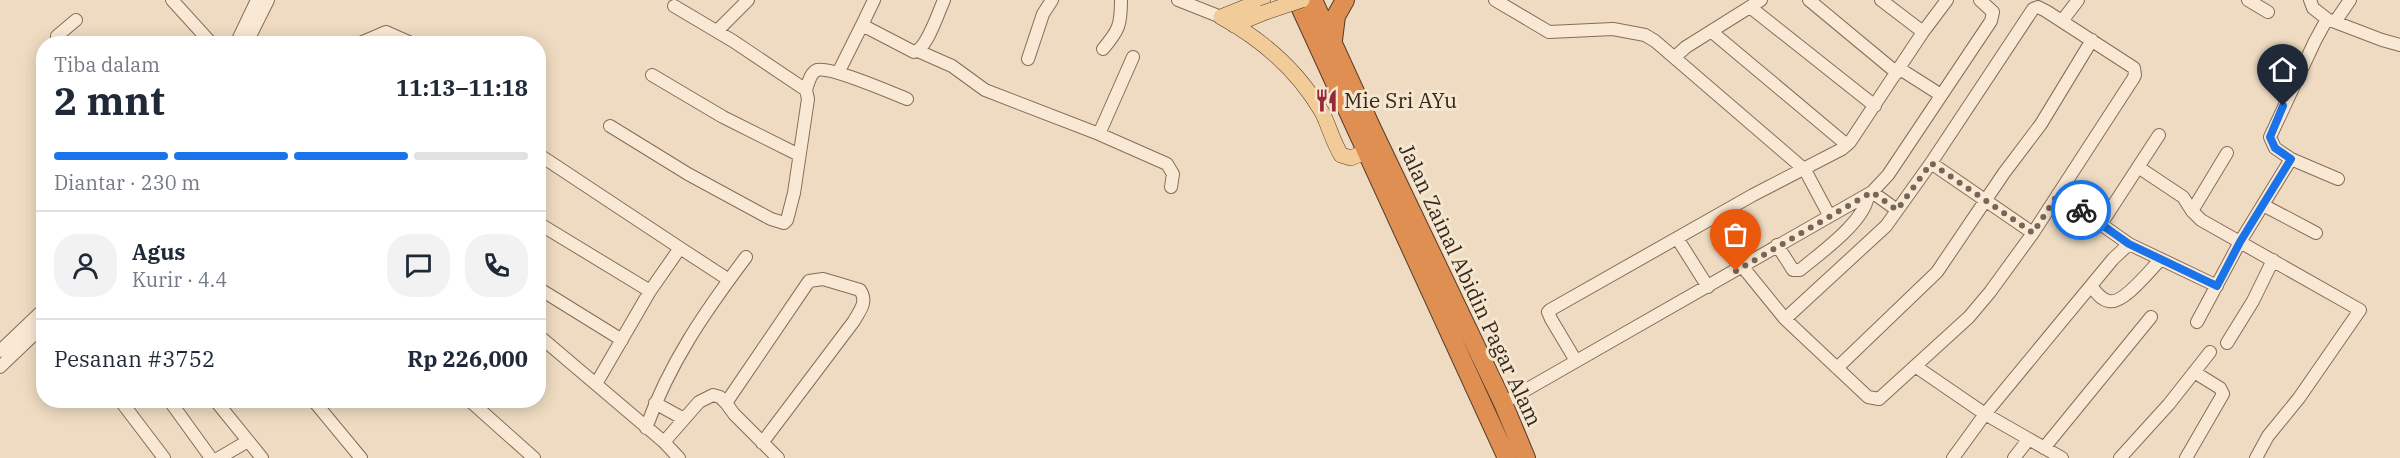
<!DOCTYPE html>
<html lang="id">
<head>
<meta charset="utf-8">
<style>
	body { margin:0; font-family:"IBM Plex Serif",serif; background:#f2f2f3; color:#1f2937; height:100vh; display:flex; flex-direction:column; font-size:22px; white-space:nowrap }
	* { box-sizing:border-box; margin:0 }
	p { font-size:20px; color:#747a83 }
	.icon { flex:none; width:33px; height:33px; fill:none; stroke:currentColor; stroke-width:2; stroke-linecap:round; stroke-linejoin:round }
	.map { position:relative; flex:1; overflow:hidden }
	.sheet { position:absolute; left:36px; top:36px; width:510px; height:372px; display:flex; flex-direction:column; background:#fff; border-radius:24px; box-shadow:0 3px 15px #0003 }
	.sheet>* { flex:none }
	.pin { position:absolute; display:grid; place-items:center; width:51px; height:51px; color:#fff; margin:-62px -26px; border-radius:50% 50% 50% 0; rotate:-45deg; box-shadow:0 0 6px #0007 }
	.pin .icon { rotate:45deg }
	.courier { position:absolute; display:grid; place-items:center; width:60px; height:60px; margin:-30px; border:4px solid #1a73e8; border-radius:50%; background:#fff; color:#222; box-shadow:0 2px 8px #0007 }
	.summary em { font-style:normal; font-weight:800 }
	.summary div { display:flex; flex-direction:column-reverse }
	.summary { display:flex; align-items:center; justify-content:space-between; height:102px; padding:0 18px }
	h1 { font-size:39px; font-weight:800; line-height:45px }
	.bar { display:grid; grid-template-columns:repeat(4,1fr); gap:9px 6px; align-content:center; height:72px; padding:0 18px }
	.bar i { height:8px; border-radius:4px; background:#e0e1e3 }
	.bar .current { background:#1a73e8 }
	.bar p { grid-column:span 4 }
	.line { display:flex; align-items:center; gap:15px; padding:0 18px; border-top:2px solid #e0e1e3 }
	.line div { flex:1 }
	.round { display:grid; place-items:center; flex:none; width:63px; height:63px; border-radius:24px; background:#f2f2f3 }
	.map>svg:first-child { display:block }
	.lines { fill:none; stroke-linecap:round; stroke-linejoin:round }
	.minor-casing { stroke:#876c59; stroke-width:14 }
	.major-casing { stroke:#543b2d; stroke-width:16 }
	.highway-casing { stroke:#543b2d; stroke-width:20 }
	.minor { stroke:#f9e9d4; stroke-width:12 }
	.major { stroke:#f1cb98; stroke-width:15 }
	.highway { stroke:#de8f51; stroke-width:18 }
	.major-bridge-casing { stroke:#543b2d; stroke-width:16; stroke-linecap:butt }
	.major-bridge { stroke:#f1cb98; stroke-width:15 }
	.done { stroke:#776556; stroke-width:6; stroke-dasharray:0 10.8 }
	.route { stroke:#1a73e8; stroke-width:8 }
	.labels { text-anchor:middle; stroke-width:6; stroke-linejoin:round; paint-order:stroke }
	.poi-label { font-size:21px; fill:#37261d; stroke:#f5e6d0; text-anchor:start }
	.street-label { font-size:21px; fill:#37261d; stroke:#f5e6d0 }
</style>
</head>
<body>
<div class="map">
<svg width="2400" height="458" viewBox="0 0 2400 458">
	<rect width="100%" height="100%" fill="#eedbc1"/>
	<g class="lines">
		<defs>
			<path id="minor" d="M172 0 212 44
				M1178 0 1221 17
				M1495 0 1549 32 1613 29 1645 35 1655 41 1805 170 1829 215
				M1809 0 1897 73
				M1881 0 1923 32
				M2248 0 2268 12
				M1750 7 1875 106
				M2327 19 2382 40 2400 45
				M2062 21 2078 0
				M2335 22 2350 0
				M862 25 874 0
				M717 31 748 0
				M1712 32 1847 145
				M58 44 57 36 76 20
				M236 44 257 0
				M246 44 268 0
				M358 44 386 32 413 44
				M1103 49C1119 30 1121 25 1121 0
				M918 51 952 66 985 90 1099 134 1167 164 1173 174 1171 187
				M1675 57 1686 47 1761 0
				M1028 59 1043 14 1052 0
				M1900 69 1941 95
				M838 73 862 25 914 52C927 49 938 13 944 0
				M652 75 723 117 799 155
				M806 90C808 84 810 73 817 70 830 66 892 93 907 99
				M610 126 688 174 771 219 784 223 787 220 794 193 808 99 806 90 733 41 674 6
				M1099 134 1133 57
				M538 154 680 248 650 291 596 384
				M2291 159 2338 179
				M1931 163 2033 233
				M2138 167 2183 197 2192 211 2201 220 2360 310 2299 398 2268 436 2256 458
				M1872 192 1897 210
				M2058 194 2129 244 2217 286
				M2263 205 2316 233
				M2192 211 2227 153
				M538 223 650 291
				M2101 224 2159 135
				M1677 238 1708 287
				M1777 245 1793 270H1800C1819 254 1866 221 1868 195
				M680 248 729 280
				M1742 266 1785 319 1868 397 1879 399 1969 317 1990 292 2033 233 2133 79 2135 75 2134 68 2046 11 2038 7 2033 9 1931 163 1886 226 1785 319
				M2091 286C2096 292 2101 300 2109 301 2123 305 2151 269 2161 259
				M538 288 622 340
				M2197 322 2240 242 2291 159 2275 148 2270 137 2315 41 2327 19 2313 8 2310 0
				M538 335 664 442 679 458
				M2227 343 2253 301 2273 260
				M0 351 44 309
				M1576 361 1551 319 1548 312 1550 310 1753 195 1842 149 1850 142 1923 32 1947 0
				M1915 366 1985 414 2062 458
				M0 367 44 325
				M1837 368 1937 272 2004 173 2041 124 2092 40
				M120 400 164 458
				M169 400 211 458
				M215 400 262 458
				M313 400 361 458
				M469 400 534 458
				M655 403 684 419
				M726 403 809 281 823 279 860 290C868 302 860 310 854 321L762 443
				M1503 403 1872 192 1888 175 1991 21 1993 12 1980 0
				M646 428C670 362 704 313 746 257
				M664 442 699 402 713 395 720 397 726 403 734 414 778 458
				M2044 448 2151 317
				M219 458 248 441
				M1953 458 1985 414 2113 259 2129 244
				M2014 458 2028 440
				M2120 458 2169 404 2210 352
				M2186 458 2223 394 2220 388 2194 372"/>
			<path id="major" d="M1221 17C1263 40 1298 71 1322 112 1329 126 1333 142 1341 155L1351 158 1365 152
				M1221 17 1263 0
				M1234 25 1263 13"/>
			<path id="highway" d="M1297 0 1507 458
				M1313 0 1372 129 1503 403 1526 458
				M1333 40 1336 16 1345 0"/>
		</defs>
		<!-- minor casing -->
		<use href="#minor" class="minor-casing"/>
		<!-- major casing -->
		<use href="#major" class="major-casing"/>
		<!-- highway casing -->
		<use href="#highway" class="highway-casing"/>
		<!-- minor -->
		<use href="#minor" class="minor"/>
		<!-- major -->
		<use href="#major" class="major"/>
		<!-- highway -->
		<use href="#highway" class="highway"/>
		<defs>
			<path id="major-bridge" d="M1263 13 1302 0"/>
		</defs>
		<!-- major-bridge casing -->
		<use href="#major-bridge" class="major-bridge-casing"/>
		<!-- major-bridge -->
		<use href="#major-bridge" class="major-bridge"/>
	</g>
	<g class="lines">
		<!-- done -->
		<path class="done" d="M1736 271 1872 192 1897 210 1931 163 2033 233 2058 194 2081 210"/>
		<!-- route -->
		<path class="route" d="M2081 210 2129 244 2217 286 2240 242 2291 159 2275 148 2270 137 2283 106"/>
	</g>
	<!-- icons -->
	<defs>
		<symbol id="restaurant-bare" viewBox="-9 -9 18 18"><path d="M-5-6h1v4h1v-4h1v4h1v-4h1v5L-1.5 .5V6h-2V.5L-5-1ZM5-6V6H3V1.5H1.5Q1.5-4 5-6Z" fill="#962936" stroke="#f5e6d0" stroke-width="2.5" paint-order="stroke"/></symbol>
	</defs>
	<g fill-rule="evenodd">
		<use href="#restaurant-bare" x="1310" y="84" width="33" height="33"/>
	</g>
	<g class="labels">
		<!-- poi labels -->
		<g class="poi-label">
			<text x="1344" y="108">Mie Sri AYu</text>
		</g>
		<!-- street labels -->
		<g class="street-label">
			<text transform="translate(1470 285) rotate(65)" y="7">Jalan Zainal Abidin Pagar Alam</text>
		</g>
	</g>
</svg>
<div class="pin" style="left:1736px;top:271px;background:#ea580c"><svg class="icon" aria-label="bag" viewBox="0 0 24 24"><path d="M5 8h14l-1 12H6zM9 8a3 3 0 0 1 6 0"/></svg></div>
<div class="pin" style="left:2283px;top:106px;background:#1f2937"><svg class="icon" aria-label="home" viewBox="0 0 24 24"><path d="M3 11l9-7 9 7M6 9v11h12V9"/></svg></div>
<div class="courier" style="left:2081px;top:210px"><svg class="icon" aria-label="bike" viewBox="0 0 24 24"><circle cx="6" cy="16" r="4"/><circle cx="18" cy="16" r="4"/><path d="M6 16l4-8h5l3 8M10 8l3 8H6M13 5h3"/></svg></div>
<section class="sheet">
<div class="summary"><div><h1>2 mnt</h1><p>Tiba dalam</p></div><em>11:13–11:18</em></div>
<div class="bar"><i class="current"></i><i class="current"></i><i class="current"></i><i></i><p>Diantar · 230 m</p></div>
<div class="line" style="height:108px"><a class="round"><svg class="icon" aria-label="person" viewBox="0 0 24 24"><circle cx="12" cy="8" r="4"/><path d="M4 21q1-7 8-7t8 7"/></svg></a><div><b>Agus</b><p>Kurir · 4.4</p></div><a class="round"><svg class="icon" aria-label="chat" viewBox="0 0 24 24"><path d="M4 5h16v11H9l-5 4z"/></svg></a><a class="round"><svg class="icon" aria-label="phone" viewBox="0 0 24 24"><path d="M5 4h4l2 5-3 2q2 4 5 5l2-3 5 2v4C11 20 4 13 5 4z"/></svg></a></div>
<div class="line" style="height:78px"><div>Pesanan #3752</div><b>Rp 226,000</b></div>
</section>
</div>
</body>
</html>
